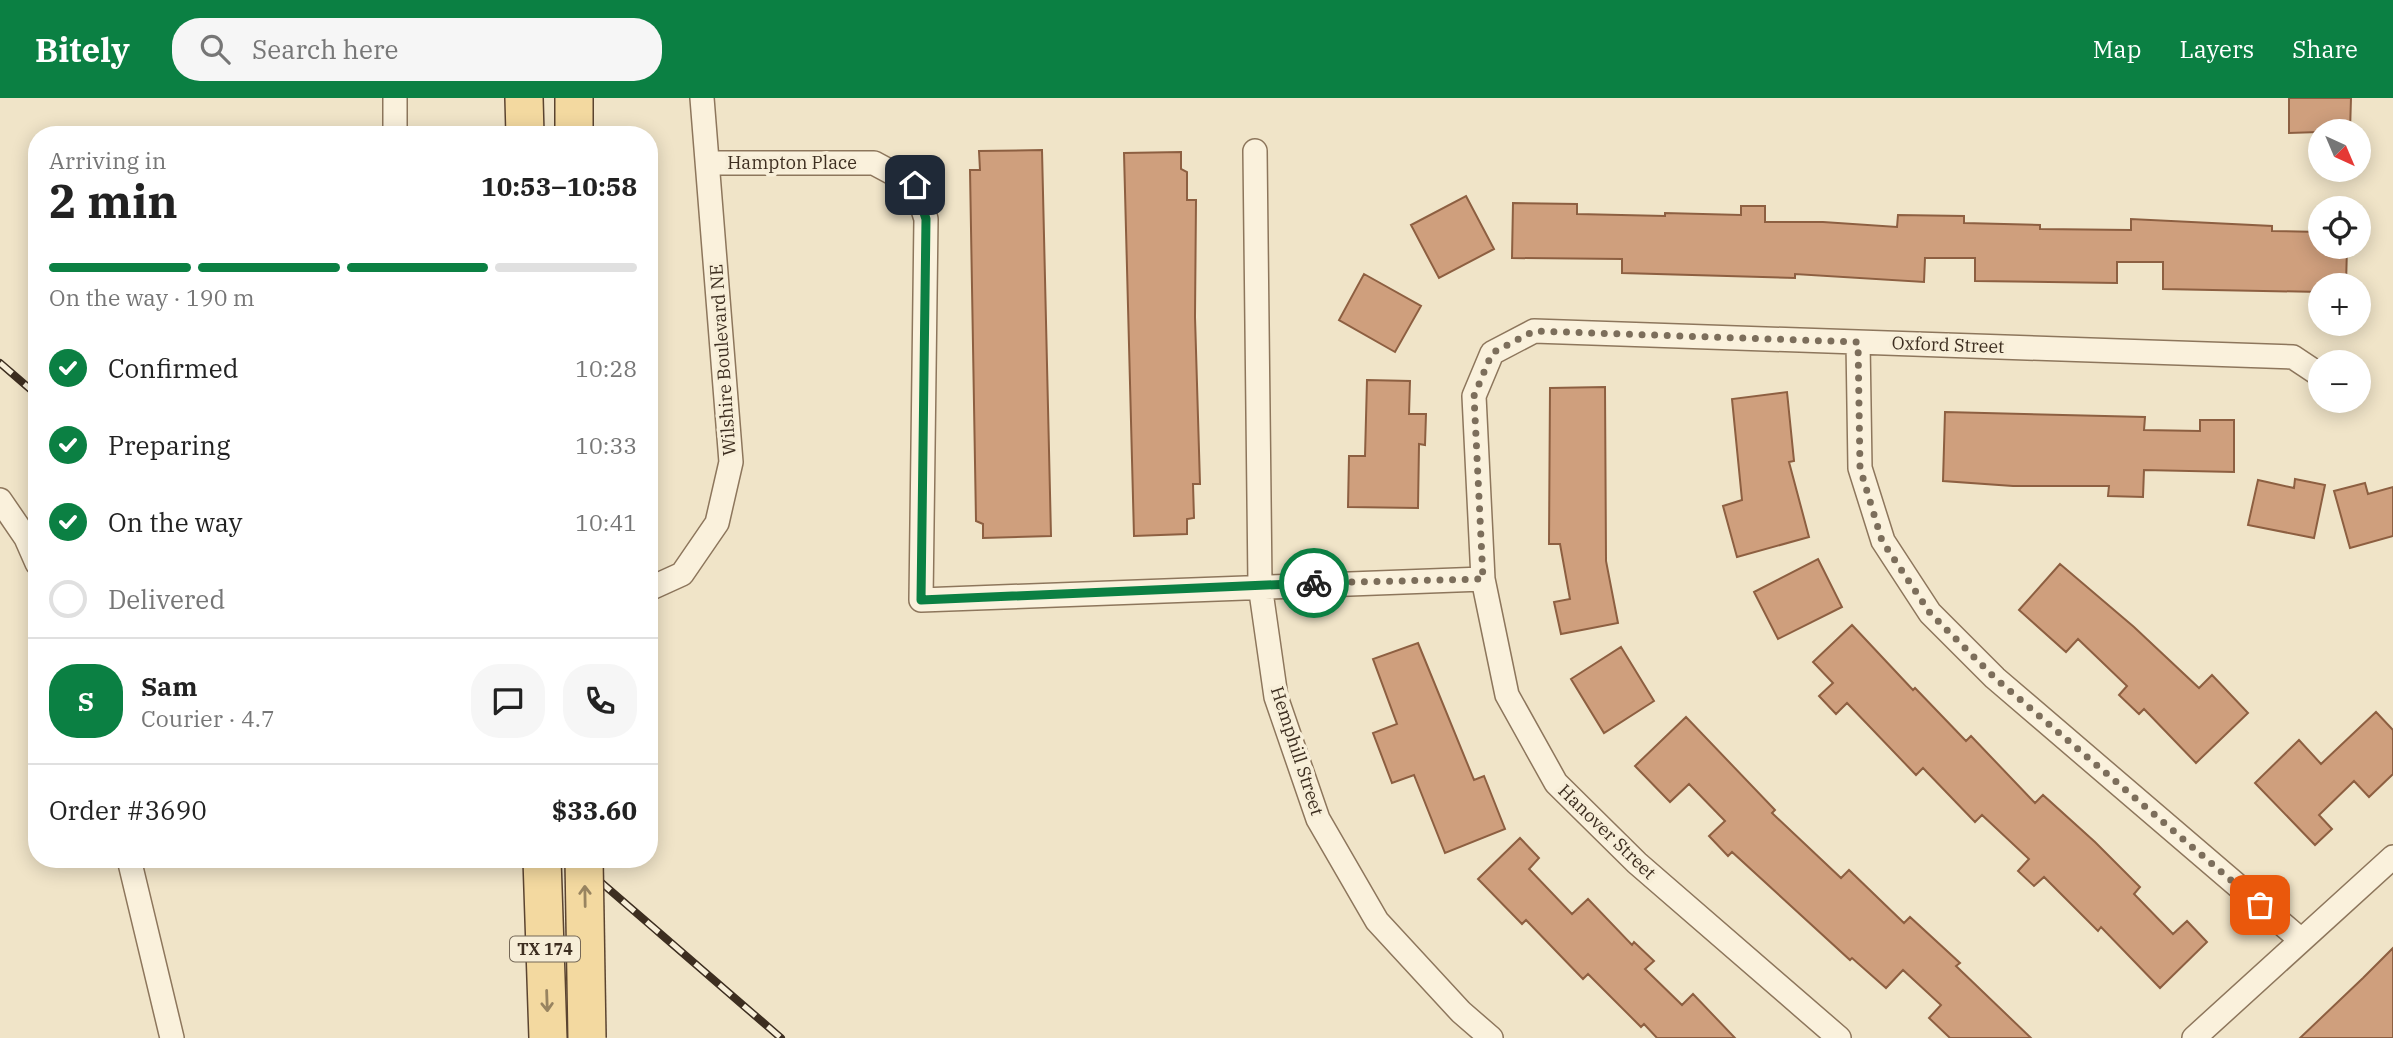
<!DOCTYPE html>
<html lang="en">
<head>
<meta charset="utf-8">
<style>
	body { margin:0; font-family:"IBM Plex Serif",serif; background:#f6f6f6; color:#222; height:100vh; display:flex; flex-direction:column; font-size:26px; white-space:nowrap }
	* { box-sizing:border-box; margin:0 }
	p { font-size:23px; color:#767676 }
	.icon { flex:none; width:38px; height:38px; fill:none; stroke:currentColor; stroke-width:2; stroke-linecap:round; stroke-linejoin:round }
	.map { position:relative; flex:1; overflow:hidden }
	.panel { position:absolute; left:28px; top:28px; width:630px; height:742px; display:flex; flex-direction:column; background:#fff; border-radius:28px; box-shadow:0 4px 18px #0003 }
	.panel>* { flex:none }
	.needle { width:46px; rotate:136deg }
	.tools { position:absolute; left:2308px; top:21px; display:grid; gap:14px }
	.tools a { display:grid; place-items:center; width:63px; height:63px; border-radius:50%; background:#fff; box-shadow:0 4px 18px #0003; font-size:35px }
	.pin { position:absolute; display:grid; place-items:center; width:60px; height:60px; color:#fff; margin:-30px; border-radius:14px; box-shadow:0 4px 10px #0006 }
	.courier { position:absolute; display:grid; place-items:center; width:70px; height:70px; margin:-35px; border:5px solid #0b8043; border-radius:50%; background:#fff; color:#222; box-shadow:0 2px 9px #0007 }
	.head em { font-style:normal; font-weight:700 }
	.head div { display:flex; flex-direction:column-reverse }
	.head { display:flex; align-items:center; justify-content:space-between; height:119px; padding:0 21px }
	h1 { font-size:46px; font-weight:700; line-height:52px }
	.bar { display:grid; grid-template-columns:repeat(4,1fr); gap:10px 7px; align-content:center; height:84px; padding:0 21px }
	.bar i { height:9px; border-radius:5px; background:#e0e0e0 }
	.bar .selected { background:#0b8043 }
	.bar p { grid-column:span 4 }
	.line { display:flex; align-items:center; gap:18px; padding:0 21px; border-top:2px solid #e0e0e0 }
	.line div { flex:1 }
	.round { display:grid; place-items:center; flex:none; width:74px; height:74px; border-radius:28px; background:#f6f6f6 }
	ol { padding:0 21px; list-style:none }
	li { display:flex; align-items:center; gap:21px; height:77px }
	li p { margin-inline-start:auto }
	li .icon { padding:7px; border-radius:50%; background:#0b8043; color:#fff; stroke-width:4 }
	li:last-child { color:#767676 }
	li i { width:38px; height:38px; border:4px solid #e0e0e0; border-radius:50% }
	header { display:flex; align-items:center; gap:42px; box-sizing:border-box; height:98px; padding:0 35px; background:#0b8043; color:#fff }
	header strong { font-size:33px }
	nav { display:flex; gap:38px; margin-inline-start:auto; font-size:24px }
	.search { width:490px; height:63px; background:#f6f6f6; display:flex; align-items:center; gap:18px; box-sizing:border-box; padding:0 24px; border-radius:28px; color:#767676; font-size:26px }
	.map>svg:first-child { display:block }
	.building { fill:#cf9f7d; stroke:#8d5f41; stroke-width:2 }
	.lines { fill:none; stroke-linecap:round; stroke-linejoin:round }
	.street-casing { stroke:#8d765c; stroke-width:26 }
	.primary-casing { stroke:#5b4430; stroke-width:40 }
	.street { stroke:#faf1dc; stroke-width:23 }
	.primary { stroke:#f3d9a0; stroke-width:37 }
	.rail-casing { stroke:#3d2e20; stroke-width:8 }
	.rail { stroke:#f7eed8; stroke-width:5; stroke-dasharray:16; stroke-linecap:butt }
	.primary-bridge-casing { stroke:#5b4430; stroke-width:40; stroke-linecap:butt }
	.primary-bridge { stroke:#f3d9a0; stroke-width:37 }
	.oneway { stroke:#988460 }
	.done { stroke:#7c6e5b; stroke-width:7; stroke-dasharray:0 12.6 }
	.route { stroke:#0b8043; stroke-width:9 }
	.labels { text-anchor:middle; stroke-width:7; stroke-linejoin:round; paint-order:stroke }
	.shield { fill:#f7eed8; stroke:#756857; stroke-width:2 }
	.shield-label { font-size:16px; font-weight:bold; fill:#3d2e20 }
	.street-label { font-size:18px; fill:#3d2e20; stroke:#f7eed8 }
</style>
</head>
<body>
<header>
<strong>Bitely</strong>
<div class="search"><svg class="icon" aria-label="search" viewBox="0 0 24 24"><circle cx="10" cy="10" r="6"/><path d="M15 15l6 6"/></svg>Search here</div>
<nav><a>Map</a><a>Layers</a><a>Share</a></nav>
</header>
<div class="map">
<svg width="2393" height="940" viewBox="0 0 2393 940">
	<rect width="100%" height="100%" fill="#f0e4c8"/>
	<!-- building -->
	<path class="building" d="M2289 0H2351L2350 33 2289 35Z
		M1042 52 1051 438 983 440V426L976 423 970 72H980L979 53Z
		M1181 54V71L1187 74V102H1196L1195 219 1200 386H1193L1194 420 1187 421V436L1134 438 1124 55Z
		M1466 98 1494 151 1439 180 1411 127Z
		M1513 105 1577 106V116L1665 118V115L1741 117V108H1765V124H1823L1897 129 1898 117 1964 118V125L2040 127V131L2131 132V121L2272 128V133L2320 134V149H2347L2346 187H2320V194L2163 191V164H2117V185L1975 183V160H1925L1924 184 1795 176V180L1622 175V161L1512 160Z
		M1364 176 1421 208 1395 254 1339 222Z
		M1367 282 1410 283 1409 316H1426L1425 347 1419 346 1418 410 1348 409 1349 358H1365Z
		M1605 289 1606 463 1618 525 1561 536 1554 504 1570 501 1560 446H1549L1550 290Z
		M1787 294 1794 363 1789 364 1809 439 1737 459 1723 408 1742 402 1732 301Z
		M1945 314 2145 319 2144 332 2200 333V322H2234V374L2144 372 2143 399 2108 398 2109 388H2013L1943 383Z
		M2295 381 2325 387 2314 440 2248 427 2258 382 2294 390Z
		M2365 385 2368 396 2393 389V438L2350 450 2334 393Z
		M1818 461 1842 509 1778 541 1754 494Z
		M2060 466 2134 529 2199 590 2212 577 2248 615 2196 665 2144 611 2139 616 2119 597 2127 588 2078 541 2066 554 2019 512Z
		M1852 527 1913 592 1915 590 1966 643 1971 638 2035 705 2043 697 2095 744 2140 789 2134 796 2173 836 2187 823 2207 844 2160 890 2101 829 2098 833 2044 779 2034 788 2018 773 2029 761 1982 717 1975 724 1923 670 1916 677 1847 605 1836 616 1819 598 1833 585 1813 564Z
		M1418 545 1474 682 1484 678 1505 731 1445 755 1414 677 1392 685 1373 635 1397 626 1373 561Z
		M1621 549 1654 603 1604 635 1571 581Z
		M2376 614 2393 632V676L2369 699 2354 683 2319 717 2332 731 2315 747 2255 685 2299 642 2321 666Z
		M1686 619 1775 712 1772 715 1841 780 1849 772 1904 825 1910 819 1960 865 1956 868 2031 940H1950L1929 920 1941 907 1903 872 1886 890 1852 860 1850 862 1732 754 1728 758 1709 738 1725 723 1689 686 1670 704 1635 668Z
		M1520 740 1539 760 1529 771 1572 816 1588 801 1632 847 1634 844 1654 863 1645 871 1682 907 1693 896 1735 940H1657L1644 926 1641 929 1588 876 1583 881 1526 822 1522 826 1478 781Z
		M2393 850V940H2300L2363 880Z"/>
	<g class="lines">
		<defs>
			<path id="street" d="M395 0V37
				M1255 53 1260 487 1276 599 1318 721 1377 823 1461 914 1491 940
				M708 65H874L915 87 926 121 921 502 1483 481
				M1858 244 1860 370 1883 443 1930 515 1995 580 2301 842
				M0 402 26 440 37 465
				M649 491 682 476 717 425 731 364 702 0
				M129 761 172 940
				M1839 940 1637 765 1556 685 1507 597 1483 481 1474 298 1492 255 1534 233 2293 259 2320 277
				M2194 940 2393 759"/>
			<path id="primary" d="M524 0 525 37
				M574 0V37
				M542 761 548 940"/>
		</defs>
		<!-- street casing -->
		<use href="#street" class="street-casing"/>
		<!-- primary casing -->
		<use href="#primary" class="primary-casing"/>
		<!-- street -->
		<use href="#street" class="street"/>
		<!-- primary -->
		<use href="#primary" class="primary"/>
		<defs>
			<path id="rail" d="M0 265 37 297
				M574 761 781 940"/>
		</defs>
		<!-- rail casing -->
		<use href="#rail" class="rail-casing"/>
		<!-- rail -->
		<use href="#rail" class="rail"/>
		<defs>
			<path id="primary-bridge" d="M584 761 587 940"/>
		</defs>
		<!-- primary-bridge casing -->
		<use href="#primary-bridge" class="primary-bridge-casing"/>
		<!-- primary-bridge -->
		<use href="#primary-bridge" class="primary-bridge"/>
	</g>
	<!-- one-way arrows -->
	<defs><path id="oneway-shaft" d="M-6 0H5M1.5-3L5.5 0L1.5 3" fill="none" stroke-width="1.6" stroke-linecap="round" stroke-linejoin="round" transform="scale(1.75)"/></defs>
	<g class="oneway">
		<use href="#oneway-shaft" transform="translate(585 798) rotate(-91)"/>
		<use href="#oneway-shaft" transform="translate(547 903) rotate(88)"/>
	</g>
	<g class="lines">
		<!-- done -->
		<path class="done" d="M1314 485 1483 481 1474 298 1492 255 1534 233 1858 244 1860 370 1882 443 1930 515 1995 580 2260 807"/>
		<!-- route -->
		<path class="route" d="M915 87 926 121 921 502 1314 485"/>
	</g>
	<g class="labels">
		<!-- shield labels -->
		<rect class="shield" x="510" y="838.5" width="70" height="25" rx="5"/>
		<g class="shield-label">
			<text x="545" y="857">TX 174</text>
		</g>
		<!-- street labels -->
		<g class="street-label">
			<text x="792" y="71">Hampton Place</text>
			<text transform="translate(1948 247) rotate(2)" y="6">Oxford Street</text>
			<text transform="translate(723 262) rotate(-94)" y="6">Wilshire Boulevard NE</text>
			<text transform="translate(1297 653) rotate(72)" y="6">Hemphill Street</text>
			<text transform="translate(1607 734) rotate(44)" y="6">Hanover Street</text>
		</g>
	</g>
</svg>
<div class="tools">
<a><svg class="needle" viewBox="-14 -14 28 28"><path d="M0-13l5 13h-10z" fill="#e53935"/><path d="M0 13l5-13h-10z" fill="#767676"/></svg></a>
<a><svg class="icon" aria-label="locate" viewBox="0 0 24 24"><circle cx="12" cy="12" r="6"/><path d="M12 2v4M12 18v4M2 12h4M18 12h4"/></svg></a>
<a>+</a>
<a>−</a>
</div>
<div class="pin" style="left:2260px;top:807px;background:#ea580c"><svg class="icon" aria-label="bag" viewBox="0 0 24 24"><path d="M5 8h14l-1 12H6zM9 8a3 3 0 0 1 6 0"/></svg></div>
<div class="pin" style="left:915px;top:87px;background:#1f2937"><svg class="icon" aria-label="home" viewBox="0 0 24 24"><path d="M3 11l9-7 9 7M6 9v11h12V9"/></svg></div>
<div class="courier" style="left:1314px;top:485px"><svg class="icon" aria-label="bike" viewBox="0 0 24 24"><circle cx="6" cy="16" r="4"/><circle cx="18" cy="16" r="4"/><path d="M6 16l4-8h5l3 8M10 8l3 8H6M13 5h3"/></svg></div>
<section class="panel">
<div class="head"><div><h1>2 min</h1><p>Arriving in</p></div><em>10:53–10:58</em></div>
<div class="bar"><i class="selected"></i><i class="selected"></i><i class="selected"></i><i></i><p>On the way · 190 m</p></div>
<ol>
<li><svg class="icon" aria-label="check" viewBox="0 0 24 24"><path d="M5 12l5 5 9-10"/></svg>Confirmed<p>10:28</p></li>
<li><svg class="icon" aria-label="check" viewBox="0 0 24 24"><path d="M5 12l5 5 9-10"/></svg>Preparing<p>10:33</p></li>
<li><svg class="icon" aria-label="check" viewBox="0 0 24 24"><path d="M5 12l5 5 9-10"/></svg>On the way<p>10:41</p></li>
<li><i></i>Delivered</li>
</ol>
<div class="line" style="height:126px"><b class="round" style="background:#0b8043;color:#fff">S</b><div><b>Sam</b><p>Courier · 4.7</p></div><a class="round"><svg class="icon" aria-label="chat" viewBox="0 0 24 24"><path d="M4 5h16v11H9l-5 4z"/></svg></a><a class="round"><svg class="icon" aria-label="phone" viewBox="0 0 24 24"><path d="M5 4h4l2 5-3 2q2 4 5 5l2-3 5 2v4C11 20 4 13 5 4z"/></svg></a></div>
<div class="line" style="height:91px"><div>Order #3690</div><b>$33.60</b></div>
</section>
</div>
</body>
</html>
